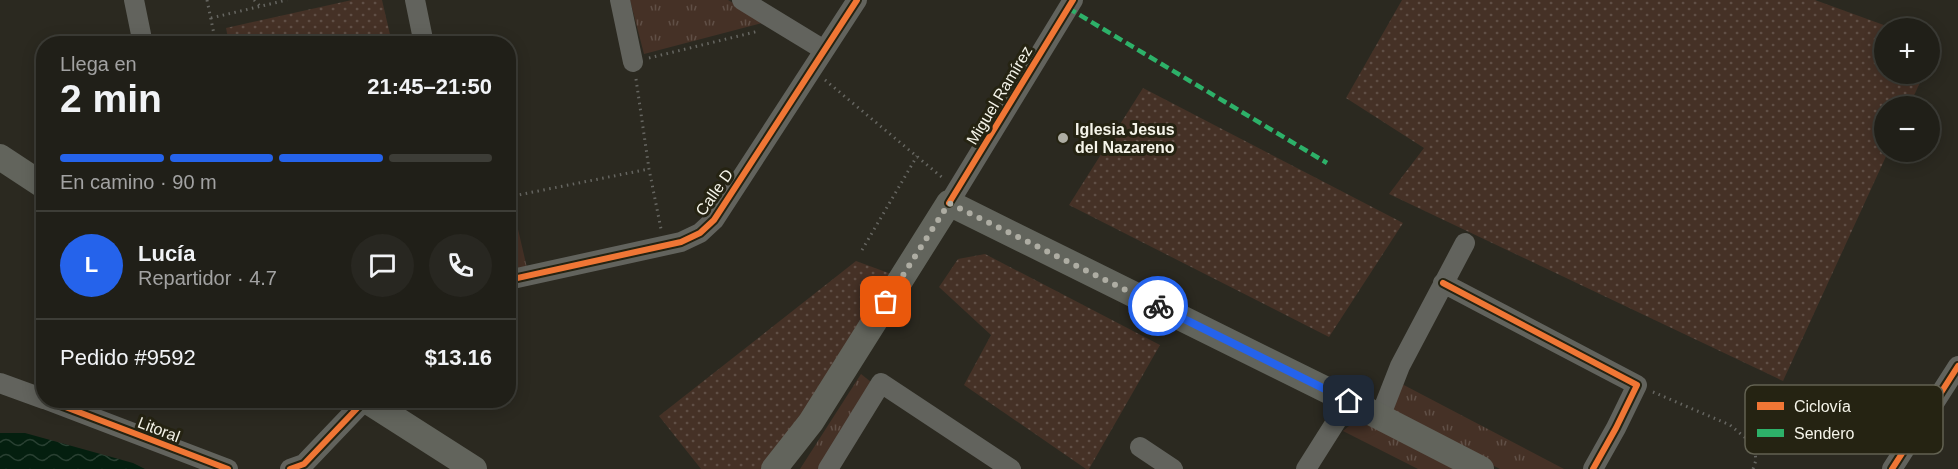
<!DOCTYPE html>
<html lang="es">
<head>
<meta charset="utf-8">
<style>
	body { margin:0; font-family:Arial,sans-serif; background:#282721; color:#f1f3f6; height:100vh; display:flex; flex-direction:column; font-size:22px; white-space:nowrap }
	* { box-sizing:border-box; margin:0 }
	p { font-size:20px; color:#a2a2a2 }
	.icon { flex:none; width:33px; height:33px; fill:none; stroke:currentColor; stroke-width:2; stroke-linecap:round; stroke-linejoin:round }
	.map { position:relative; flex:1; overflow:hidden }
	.drawer { position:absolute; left:36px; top:36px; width:480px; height:372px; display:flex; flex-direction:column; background:#201f18; border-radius:24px; box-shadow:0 3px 15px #0003,0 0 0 2px #3d3d37 }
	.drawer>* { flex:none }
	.fabs { position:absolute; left:1874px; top:18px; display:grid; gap:12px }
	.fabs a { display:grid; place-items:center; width:66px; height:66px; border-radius:50%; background:#201f18; box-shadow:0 3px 15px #0003,0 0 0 2px #3d3d37; font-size:30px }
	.pin { position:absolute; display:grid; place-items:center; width:51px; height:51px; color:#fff; margin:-26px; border-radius:12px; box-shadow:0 3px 9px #0006 }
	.courier { position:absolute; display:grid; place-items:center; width:60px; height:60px; margin:-30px; border:4px solid #2563eb; border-radius:50%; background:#fff; color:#222; box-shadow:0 2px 8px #0007 }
	.summary em { font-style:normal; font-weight:800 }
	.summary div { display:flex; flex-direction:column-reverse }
	.summary { display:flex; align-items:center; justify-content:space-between; height:102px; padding:0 24px }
	h1 { font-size:39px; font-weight:800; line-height:45px }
	.bar { display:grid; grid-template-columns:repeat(4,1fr); gap:9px 6px; align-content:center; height:72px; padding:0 24px }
	.bar i { height:8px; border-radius:4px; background:#3d3d37 }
	.bar .selected { background:#2563eb }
	.bar p { grid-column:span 4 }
	.line { display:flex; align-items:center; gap:15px; padding:0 24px; border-top:2px solid #3d3d37 }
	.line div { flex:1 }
	.round { display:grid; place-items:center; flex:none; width:63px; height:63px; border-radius:32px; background:#282721 }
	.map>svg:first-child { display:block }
	.grass { fill:url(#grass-tufts) }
	.park { fill:url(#park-dots) }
	.water { fill:url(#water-waves) }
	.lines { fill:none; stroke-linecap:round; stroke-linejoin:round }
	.path { stroke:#666661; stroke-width:3; stroke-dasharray:1.5 4.5; stroke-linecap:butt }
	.minor { stroke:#62635d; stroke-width:20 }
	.major { stroke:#62645c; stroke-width:26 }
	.quiet { stroke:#2db169; stroke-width:4.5; stroke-dasharray:9 4.5; stroke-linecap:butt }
	.cycleway-casing { stroke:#252312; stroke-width:10 }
	.cycleway { stroke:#f07635; stroke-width:6 }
	.done { stroke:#aeada3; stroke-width:6; stroke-dasharray:0 10.8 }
	.route { stroke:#2563eb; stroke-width:8 }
	.poi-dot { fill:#aeada3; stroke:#252312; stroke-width:2 }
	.labels { text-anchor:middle; stroke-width:6; stroke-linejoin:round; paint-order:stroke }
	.street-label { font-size:16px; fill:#f5f4e9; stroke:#252312 }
	.poi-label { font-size:16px; font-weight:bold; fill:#f5f4e9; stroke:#252312; text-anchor:start }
	.key { fill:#252312; stroke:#636252; stroke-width:1.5 }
	.key-label { font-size:16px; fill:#f5f4e9 }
</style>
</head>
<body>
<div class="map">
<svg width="1958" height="469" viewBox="0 0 1958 469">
	<defs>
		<pattern id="grass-tufts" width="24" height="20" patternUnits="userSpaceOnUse" patternTransform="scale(1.5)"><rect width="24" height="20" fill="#453126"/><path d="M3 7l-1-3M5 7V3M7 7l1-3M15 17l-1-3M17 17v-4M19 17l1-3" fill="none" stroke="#604f46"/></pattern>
		<pattern id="park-dots" width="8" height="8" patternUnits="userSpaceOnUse" patternTransform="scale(1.5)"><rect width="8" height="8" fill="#453126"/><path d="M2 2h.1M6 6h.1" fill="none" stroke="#604f46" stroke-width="1.8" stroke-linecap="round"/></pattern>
		<pattern id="water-waves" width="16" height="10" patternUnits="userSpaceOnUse" patternTransform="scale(1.5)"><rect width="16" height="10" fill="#041f0f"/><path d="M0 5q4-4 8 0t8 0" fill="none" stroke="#294032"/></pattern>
	</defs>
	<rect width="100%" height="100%" fill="#2b2920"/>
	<!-- grass -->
	<path class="grass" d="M630 0H728L766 22 644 54Z
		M514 212 527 268 508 272V213Z
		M861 374 871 382 819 469H800Z
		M1400 383 1564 469H1500L1387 411Z
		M1369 421 1463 469H1418L1343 431 1349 426Z"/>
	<!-- park -->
	<path class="park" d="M352 0H382L392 43H229L226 28Z
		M1402 0H1815L1892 28H1884V74H1924L1909 106H1884V152H1888L1783 381 1389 194 1424 148 1346 98Z
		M1143 88 1403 223 1329 337 1069 205Z
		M985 254 1160 345 1089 469H1086L964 385 991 335 939 287 958 259Z
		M856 261 894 275 807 412 763 469H701L659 416Z"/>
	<!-- water -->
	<path class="water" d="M0 433H25L133 463 145 469H0Z"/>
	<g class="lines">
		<!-- path -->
		<path class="path" d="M207 0 216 44
			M254 0 260 6
			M211 18 287 0
			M649 58 759 31
			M636 79 649 169 661 229
			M825 80 944 179
			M508 197 649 169
			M862 250 917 156
			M1653 392 1730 425 1754 445 1756 460 1753 469"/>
		<!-- minor -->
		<path class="minor" d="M134 0 143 44
			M415 0 424 44
			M620 0 633 62
			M742 0 824 50
			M949 203 1073 0
			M508 280 681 242 700 233 714 220 857 0
			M1443 283 1637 385 1616 428 1593 469
			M0 383 44 399
			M47 400 228 469
			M1380 417 1400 366 1465 243
			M1140 447 1173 469
			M290 469 304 464 365 400
			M828 469 881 383 1011 469
			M1306 469 1349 401
			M1892 469 1958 366"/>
		<!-- major -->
		<path class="major" d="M0 157 44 186
			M366 400 474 469
			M774 469 811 422 949 203 1349 401 1481 469"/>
		<!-- quiet -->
		<path class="quiet" d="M1068 8 1327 163"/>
		<defs>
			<path id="cycleway" d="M949 203 1073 0
				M508 280 681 242 700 233 714 220 857 0
				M1443 283 1637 385 1616 428 1593 469
				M47 400 228 469
				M290 469 304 464 365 400
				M1892 469 1958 366"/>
		</defs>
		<!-- cycleway casing -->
		<use href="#cycleway" class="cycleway-casing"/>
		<!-- cycleway -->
		<use href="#cycleway" class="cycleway"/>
	</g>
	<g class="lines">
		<!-- done -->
		<path class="done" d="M886 302 949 203 1158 306"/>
		<!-- route -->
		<path class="route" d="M1158 306 1349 401"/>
	</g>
	<!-- markers -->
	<circle class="poi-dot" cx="1063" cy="138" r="6"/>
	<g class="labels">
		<!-- street labels -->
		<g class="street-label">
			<text transform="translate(999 95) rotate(-59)" y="6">Miguel Ramírez</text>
			<text transform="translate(714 192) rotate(-55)" y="6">Calle D</text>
			<text transform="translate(159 429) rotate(21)" y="6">Litoral</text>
		</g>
		<!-- poi labels -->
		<g class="poi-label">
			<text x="1075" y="135">Iglesia Jesus<tspan x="1075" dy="18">del Nazareno</tspan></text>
		</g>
	</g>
	<!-- legend -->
	<rect x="1745" y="385" width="198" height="69" rx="9" class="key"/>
	<rect x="1757" y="402" width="27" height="8" fill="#f07635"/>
	<rect x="1757" y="429" width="27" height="8" fill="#2db169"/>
	<g class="key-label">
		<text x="1794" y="412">Ciclovía</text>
		<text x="1794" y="439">Sendero</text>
	</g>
</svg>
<div class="fabs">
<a>+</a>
<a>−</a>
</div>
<div class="pin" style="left:886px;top:302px;background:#ea580c"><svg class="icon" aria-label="bag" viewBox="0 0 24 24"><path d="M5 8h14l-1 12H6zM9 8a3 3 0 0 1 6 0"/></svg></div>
<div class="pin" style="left:1349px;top:401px;background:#1f2937"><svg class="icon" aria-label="home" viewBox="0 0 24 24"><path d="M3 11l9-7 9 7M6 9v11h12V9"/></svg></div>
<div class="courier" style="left:1158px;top:306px"><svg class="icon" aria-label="bike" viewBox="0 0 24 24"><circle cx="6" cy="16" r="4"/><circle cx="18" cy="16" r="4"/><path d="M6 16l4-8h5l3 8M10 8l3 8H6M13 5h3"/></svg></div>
<section class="drawer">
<div class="summary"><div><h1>2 min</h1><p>Llega en</p></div><em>21:45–21:50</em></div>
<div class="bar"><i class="selected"></i><i class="selected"></i><i class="selected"></i><i></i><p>En camino · 90 m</p></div>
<div class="line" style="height:108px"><b class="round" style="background:#2563eb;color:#fff">L</b><div><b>Lucía</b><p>Repartidor · 4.7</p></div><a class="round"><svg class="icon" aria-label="chat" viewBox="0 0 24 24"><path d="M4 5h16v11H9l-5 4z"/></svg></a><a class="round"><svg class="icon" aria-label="phone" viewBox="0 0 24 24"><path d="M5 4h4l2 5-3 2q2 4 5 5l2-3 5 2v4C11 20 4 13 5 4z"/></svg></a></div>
<div class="line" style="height:78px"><div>Pedido #9592</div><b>$13.16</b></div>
</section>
</div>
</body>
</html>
